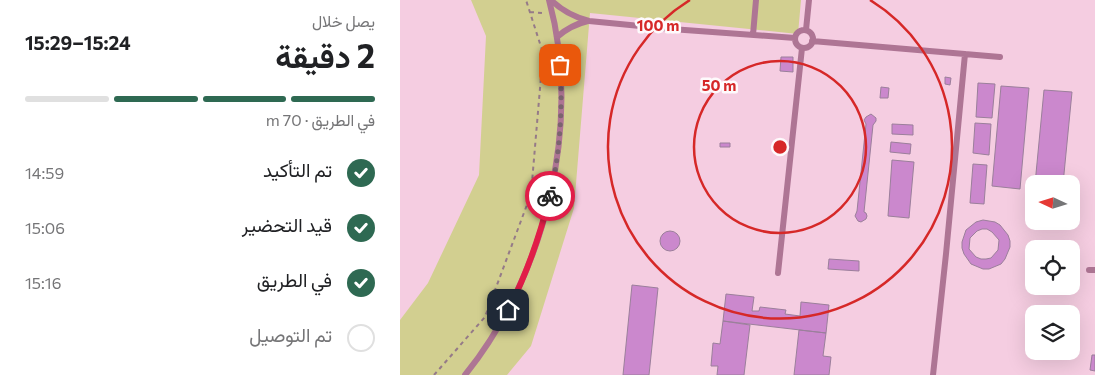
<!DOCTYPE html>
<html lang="ar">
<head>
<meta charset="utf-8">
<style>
	body { margin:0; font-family:Commissioner,Vazirmatn,sans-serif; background:#f2f2f2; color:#202124; direction:rtl; height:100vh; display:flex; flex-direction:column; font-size:19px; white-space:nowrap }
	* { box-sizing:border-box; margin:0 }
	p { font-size:16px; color:#757577 }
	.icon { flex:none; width:28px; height:28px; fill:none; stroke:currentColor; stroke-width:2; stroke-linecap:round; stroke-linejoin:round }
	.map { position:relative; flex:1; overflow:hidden; direction:ltr }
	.panel { display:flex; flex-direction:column; background:#fff; width:400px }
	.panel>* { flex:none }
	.needle { width:32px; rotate:274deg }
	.buttons { position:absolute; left:625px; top:175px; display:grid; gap:10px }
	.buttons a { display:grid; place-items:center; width:55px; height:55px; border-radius:10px; background:#fff; box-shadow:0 5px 20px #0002; font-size:25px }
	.pin { position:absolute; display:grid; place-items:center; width:42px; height:42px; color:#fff; margin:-21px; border-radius:10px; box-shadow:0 2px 8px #0006 }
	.courier { position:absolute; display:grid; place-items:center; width:50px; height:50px; margin:-25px; border:4px solid #e11d48; border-radius:50%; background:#fff; color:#222; box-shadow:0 1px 6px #0007 }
	.summary em { font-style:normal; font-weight:700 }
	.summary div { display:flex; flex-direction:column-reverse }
	.summary { display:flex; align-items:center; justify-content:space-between; height:85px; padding:0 25px }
	h1 { font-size:32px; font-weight:700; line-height:38px }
	.bar { display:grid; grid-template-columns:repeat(4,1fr); gap:8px 5px; align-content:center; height:60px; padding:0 25px }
	.bar i { height:6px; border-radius:4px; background:#e0e0e0 }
	.bar .active { background:#2e6952 }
	.bar p { grid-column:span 4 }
	ol { padding:0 25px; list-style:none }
	li { display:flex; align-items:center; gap:15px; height:55px }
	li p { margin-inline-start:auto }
	li .icon { padding:5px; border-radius:50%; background:#2e6952; color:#fff; stroke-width:4 }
	li:last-child { color:#757577 }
	li i { width:28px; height:28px; border:2px solid #e0e0e0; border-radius:50% }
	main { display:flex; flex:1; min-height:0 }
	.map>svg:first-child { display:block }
	.green { fill:#d2cf90 }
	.building { fill:#cb88cd; stroke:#9b7f9b; fill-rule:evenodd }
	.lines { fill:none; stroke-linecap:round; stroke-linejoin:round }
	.path { stroke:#957a88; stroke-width:2; stroke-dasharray:4 4; stroke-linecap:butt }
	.lane { stroke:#ae7594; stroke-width:6 }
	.done { stroke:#7b636f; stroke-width:5; stroke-dasharray:0 9 }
	.route { stroke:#e11d48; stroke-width:6 }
	.ring { fill:none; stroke:#d62828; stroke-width:2.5 }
	.centre { fill:#d62828; stroke:#fefafc; stroke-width:2.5 }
	.ring-label { font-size:15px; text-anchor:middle; font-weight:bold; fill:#d62828; stroke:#fefafc; stroke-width:5; stroke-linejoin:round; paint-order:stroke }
</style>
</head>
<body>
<main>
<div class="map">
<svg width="695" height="375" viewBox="0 0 695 375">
	<rect width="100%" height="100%" fill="#f5cde1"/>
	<!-- green -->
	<path class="green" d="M71 0H401L398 34 190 13 174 208 131 346 107 375H0V320L28 283 79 175 86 36Z"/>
	<!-- building -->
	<path class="building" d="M381 57H393V72L380 71Z
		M545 77 551 78 550 85 545 84Z
		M578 83 595 84 592 118 576 117Z
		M601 86 629 88 620 189 592 186Z
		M481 87 489 88 488 98H480Z
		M644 90 672 92 663 184H635Z
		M471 114 476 118V121L473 125 464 212 466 213 467 216 466 219 461 222 458 221 455 216 457 211 466 124 464 120 466 117Z
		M575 123 591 124 589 155 573 153Z
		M492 124 513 125V135L492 134Z
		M491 142 511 144 510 154 490 152Z
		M320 143H330V147H320Z
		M492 160 514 162 509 218 488 216Z
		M573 164 587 165 584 204 570 203Z
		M583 220 595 222 600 225 608 235 610 241V247L605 259 601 264 589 269H583L571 264 564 254 562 248V242L566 230 576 222ZM582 229H587L592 232 599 240 598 250 591 258 586 259H581L576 257 569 249 570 238 577 231Z
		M260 241a10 10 0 1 1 20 0a10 10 0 1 1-20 0Z
		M429 259 459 261V271L428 269Z
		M232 285 258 288 249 375H223Z
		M326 294 354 297 352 311H359L360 307 386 310 385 314 400 316 401 302 429 305 426 333 323 321Z
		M323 321 350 325 344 375H317L318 366H311L313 343 320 344Z
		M399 330 426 333 423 356 431 357 429 375H394Z
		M692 355H695V371L690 370Z"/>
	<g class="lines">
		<!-- path -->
		<path class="path" d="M130 12 142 13
			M34 375 85 317 131 194 143 53 126 0"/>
		<!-- lane -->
		<path class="lane" d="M151 0C162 11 174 17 189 21L271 29 395 38
			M406 30 409 0
			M395 39a9 9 0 1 1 18 0a9 9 0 1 1-18 0Z
			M353 35 356 0
			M157 37C166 29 175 24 188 21
			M412 41 600 57
			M689 270H695
			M378 273 402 48
			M65 375C145 276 183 124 149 0
			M533 375 546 254 565 54"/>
	</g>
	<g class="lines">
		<!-- done -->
		<path class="done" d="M150 196C160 154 163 108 160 65"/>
		<!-- route -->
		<path class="route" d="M108 310C127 274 140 235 150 196"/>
	</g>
	<!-- distance rings -->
	<g class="ring">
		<circle cx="380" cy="147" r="86"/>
		<path d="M470 0A172 172 0 1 1 290 0"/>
	</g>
	<circle cx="380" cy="147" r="8" class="centre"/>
	<g class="ring-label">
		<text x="258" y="31">100 m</text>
		<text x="319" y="91">50 m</text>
	</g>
</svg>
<div class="buttons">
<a><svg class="needle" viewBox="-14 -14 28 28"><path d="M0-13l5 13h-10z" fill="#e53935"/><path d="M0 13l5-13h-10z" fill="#757577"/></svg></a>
<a><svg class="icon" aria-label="locate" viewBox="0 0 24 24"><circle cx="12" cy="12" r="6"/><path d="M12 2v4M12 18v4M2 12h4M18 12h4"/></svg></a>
<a><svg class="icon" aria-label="layers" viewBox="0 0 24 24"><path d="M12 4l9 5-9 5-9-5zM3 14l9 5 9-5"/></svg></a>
</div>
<div class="pin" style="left:160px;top:65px;background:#ea580c"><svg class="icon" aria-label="bag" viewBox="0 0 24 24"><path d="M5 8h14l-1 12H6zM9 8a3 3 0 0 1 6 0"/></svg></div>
<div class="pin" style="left:108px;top:310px;background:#1f2937"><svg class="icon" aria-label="home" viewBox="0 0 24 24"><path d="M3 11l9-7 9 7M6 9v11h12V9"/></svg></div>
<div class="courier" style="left:150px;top:196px"><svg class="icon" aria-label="bike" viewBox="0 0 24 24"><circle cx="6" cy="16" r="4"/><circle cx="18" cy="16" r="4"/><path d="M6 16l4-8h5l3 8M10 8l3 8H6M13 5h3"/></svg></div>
</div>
<section class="panel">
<div class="summary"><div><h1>2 دقيقة</h1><p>يصل خلال</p></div><em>15:24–15:29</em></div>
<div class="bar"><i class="active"></i><i class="active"></i><i class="active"></i><i></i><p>في الطريق · 70 m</p></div>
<ol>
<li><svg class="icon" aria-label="check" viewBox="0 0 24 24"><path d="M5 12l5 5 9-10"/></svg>تم التأكيد<p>14:59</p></li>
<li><svg class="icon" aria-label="check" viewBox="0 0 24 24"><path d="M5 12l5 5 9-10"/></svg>قيد التحضير<p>15:06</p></li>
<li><svg class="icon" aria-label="check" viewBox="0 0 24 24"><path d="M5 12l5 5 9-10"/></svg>في الطريق<p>15:16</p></li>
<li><i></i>تم التوصيل</li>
</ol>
</section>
</main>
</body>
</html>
